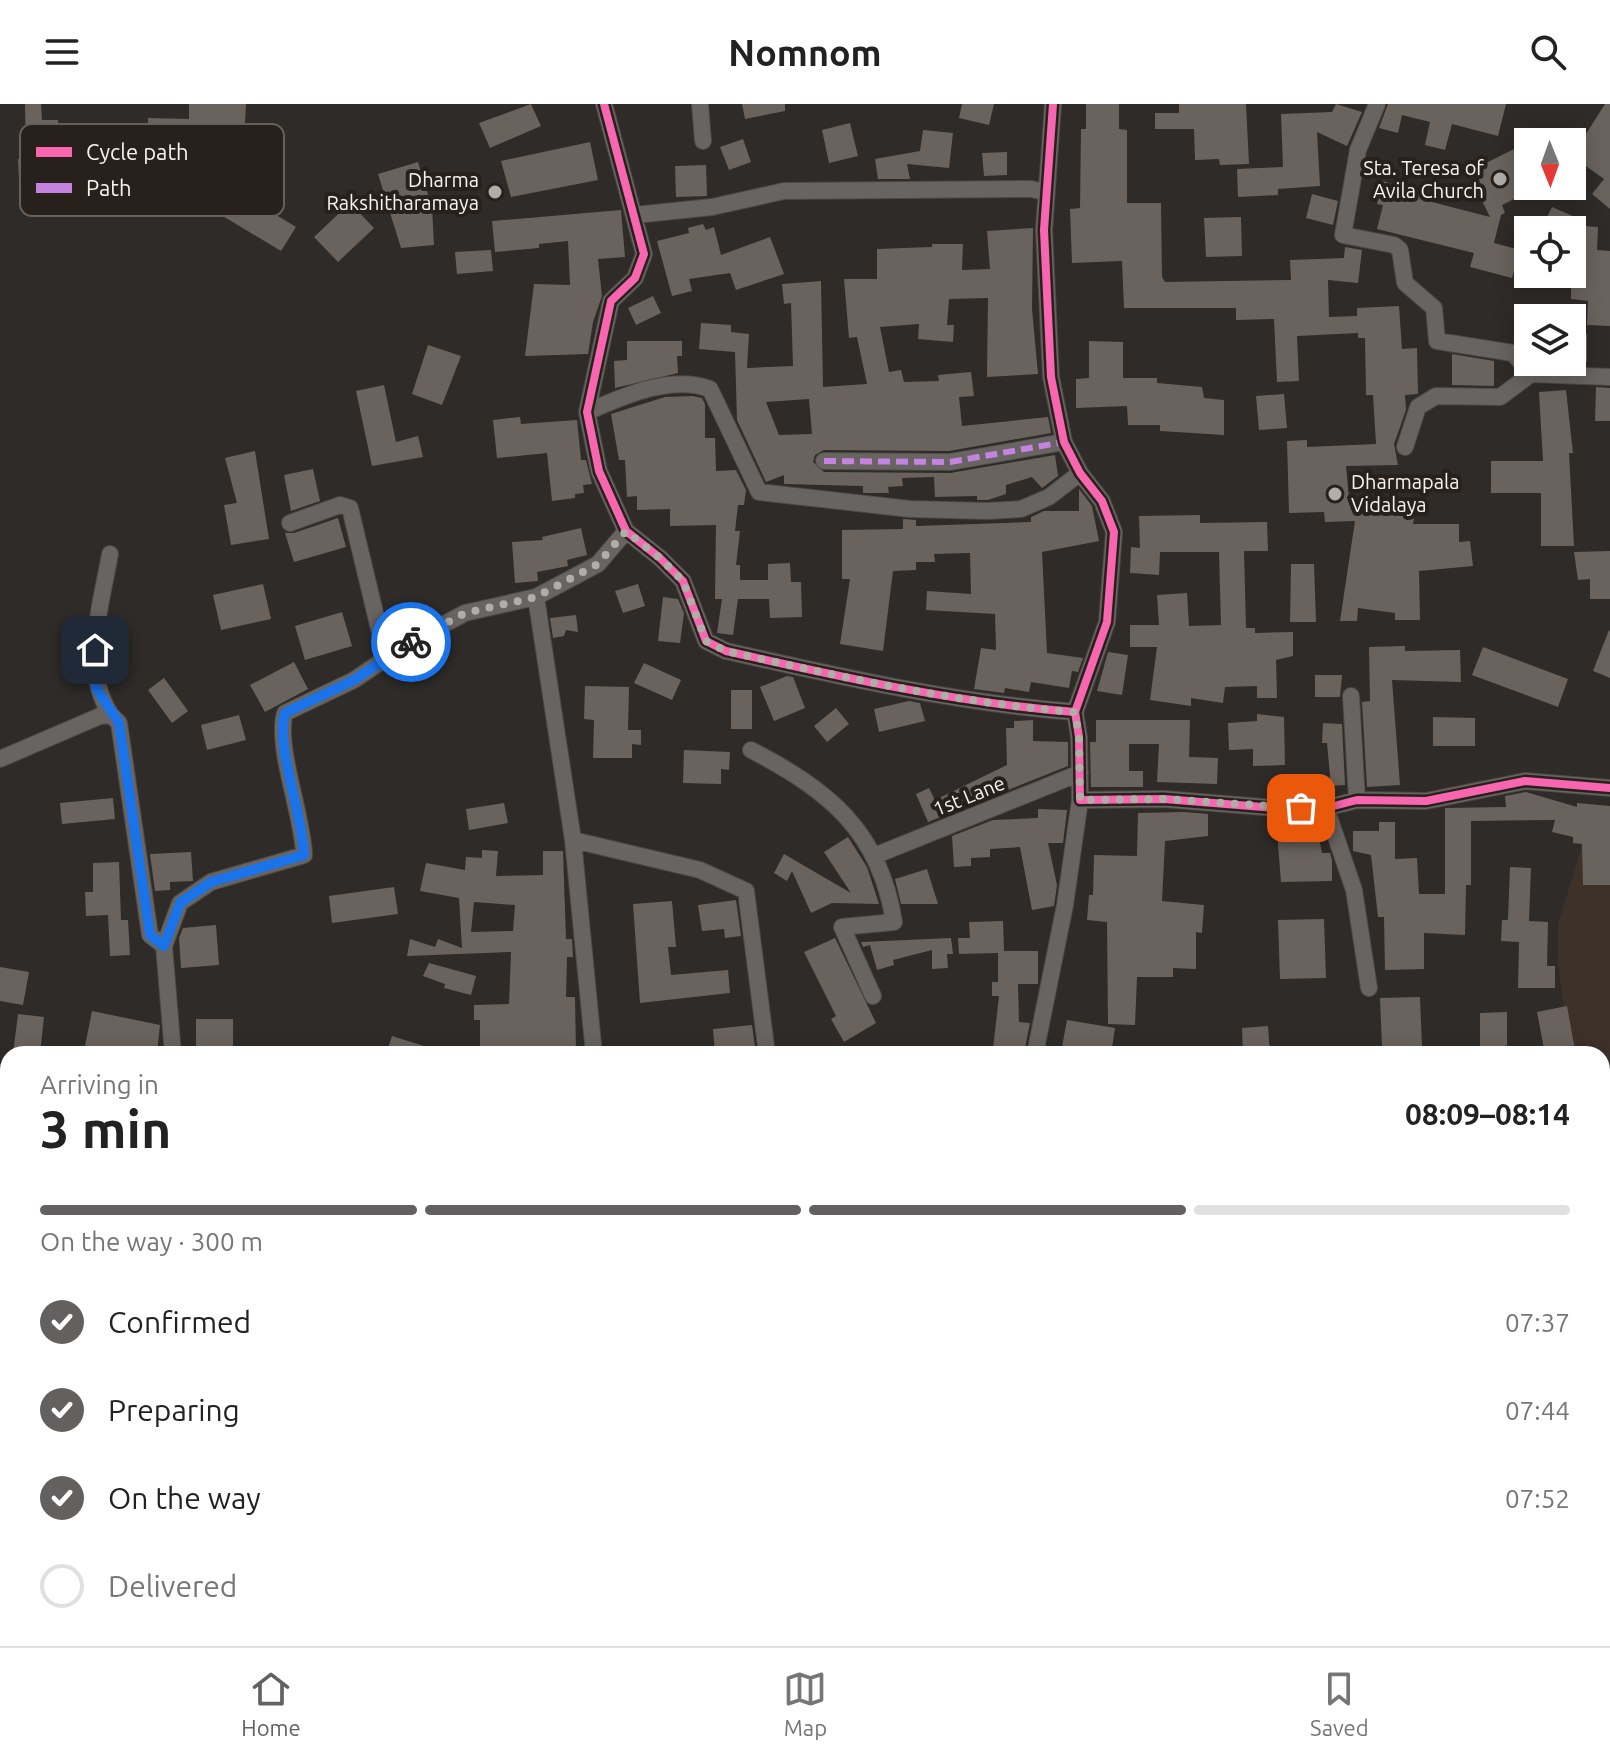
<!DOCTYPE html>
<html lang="en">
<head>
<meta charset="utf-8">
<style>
	body { margin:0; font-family:Ubuntu,sans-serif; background:#f6f6f6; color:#222; height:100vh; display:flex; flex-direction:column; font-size:30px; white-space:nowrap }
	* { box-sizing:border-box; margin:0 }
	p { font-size:26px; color:#767676 }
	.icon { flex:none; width:44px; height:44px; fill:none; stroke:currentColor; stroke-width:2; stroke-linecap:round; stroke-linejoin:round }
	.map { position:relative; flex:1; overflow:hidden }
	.sheet { position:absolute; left:0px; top:942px; width:1610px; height:600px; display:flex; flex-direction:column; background:#fff; border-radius:24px 24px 0 0; box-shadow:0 4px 20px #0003 }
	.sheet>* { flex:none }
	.needle { width:52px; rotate:179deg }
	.fabs { position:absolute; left:1514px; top:24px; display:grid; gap:16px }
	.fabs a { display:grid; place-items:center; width:72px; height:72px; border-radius:0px; background:#fff; box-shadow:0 4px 20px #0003; font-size:40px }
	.pin { position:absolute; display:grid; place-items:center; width:68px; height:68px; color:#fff; margin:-34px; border-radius:16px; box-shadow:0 4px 12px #0006 }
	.courier { position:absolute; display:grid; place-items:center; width:80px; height:80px; margin:-40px; border:6px solid #1a73e8; border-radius:50%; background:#fff; color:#222; box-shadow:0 2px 10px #0007 }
	.head em { font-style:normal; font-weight:600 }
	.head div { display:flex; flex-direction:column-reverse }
	.head { display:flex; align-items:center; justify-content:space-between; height:136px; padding:0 40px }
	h1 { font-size:52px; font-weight:600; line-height:60px }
	.bar { display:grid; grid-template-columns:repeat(4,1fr); gap:12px 8px; align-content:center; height:96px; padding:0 40px }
	.bar i { height:10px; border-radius:6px; background:#e0e0e0 }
	.bar .selected { background:#62615f }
	.bar p { grid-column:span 4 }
	ol { padding:0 40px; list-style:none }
	li { display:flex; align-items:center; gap:24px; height:88px }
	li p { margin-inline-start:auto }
	li .icon { padding:8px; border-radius:50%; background:#62615f; color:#fff; stroke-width:4 }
	li:last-child { color:#767676 }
	li i { width:44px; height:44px; border:4px solid #e0e0e0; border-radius:50% }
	header { display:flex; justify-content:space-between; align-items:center; height:104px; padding:0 40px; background:#fff; font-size:36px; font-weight:600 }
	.tab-bar { display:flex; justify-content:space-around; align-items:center; height:112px; border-top:2px solid #e0e0e0; background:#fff; font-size:22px; color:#767676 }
	.tab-bar a { display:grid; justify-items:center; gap:4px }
	.tab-bar .selected { color:#62615f }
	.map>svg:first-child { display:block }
	.built { fill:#3d3128 }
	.building { fill:#6a635d; fill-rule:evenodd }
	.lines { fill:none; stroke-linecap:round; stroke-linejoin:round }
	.street-casing { stroke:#4c4945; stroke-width:18 }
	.street { stroke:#676462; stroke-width:16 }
	.quiet { stroke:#c483df; stroke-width:6; stroke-dasharray:12 6; stroke-linecap:butt }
	.cycleway-casing { stroke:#28211b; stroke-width:13 }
	.cycleway { stroke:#f766af; stroke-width:8 }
	.done { stroke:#b1ada9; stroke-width:8; stroke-dasharray:0 14.4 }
	.route { stroke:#1a73e8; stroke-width:10 }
	.poi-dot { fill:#b1ada9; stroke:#28211b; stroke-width:3 }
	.labels { text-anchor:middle; stroke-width:8; stroke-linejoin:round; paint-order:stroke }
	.poi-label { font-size:20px; fill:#f8f3ef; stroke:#28211b; text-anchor:end }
	.street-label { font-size:20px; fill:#f8f3ef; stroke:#28211b }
	.key { fill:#28211b; stroke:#66605b; stroke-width:2 }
	.key-label { font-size:22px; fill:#f8f3ef }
</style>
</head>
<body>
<header><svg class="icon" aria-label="menu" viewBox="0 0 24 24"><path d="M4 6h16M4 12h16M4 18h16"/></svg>Nomnom<svg class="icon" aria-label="search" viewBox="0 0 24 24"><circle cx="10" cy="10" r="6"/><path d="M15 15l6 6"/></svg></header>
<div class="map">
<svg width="1610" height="1542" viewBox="0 0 1610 1542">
	<rect width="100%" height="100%" fill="#2e2b28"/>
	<!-- built -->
	<path class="built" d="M1584 735 1610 740V1004L1603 1007 1602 950H1570L1558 859V820Z"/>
	<!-- building -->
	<path class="building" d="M25 0H41L42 16H58L59 52 86 42 96 69 79 76H19L18 55H26Z
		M189 0H246L243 57 189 58 296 123 281 147 206 102 219 79 146 72 148 14 189 15Z
		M531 0 541 22 490 44 479 19Z
		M742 0H785V7L745 15Z
		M962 0H994L989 21 959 14Z
		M1086 0H1119V25L1127 26V99H1161L1162 173 1165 178 1291 176 1290 156 1344 154 1345 143 1362 146 1358 179 1328 176 1329 213 1357 212V204L1399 202 1402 245 1417 244 1418 290 1405 291 1406 306 1394 340 1398 361 1346 362 1349 395 1416 404 1413 420H1459V438L1470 437 1473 462 1419 467 1420 516H1395V509L1358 504 1357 517H1340L1355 417 1325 418 1324 408 1289 409 1287 337 1307 336V343L1376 340 1373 291H1366L1365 234H1358V229L1297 232 1299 277 1277 278 1274 215 1236 216V204H1124L1122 157 1072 159 1070 105 1080 104 1081 25H1086Z
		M1179 0H1246L1249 60 1220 61 1219 55 1195 56 1194 25H1155V9H1179Z
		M1336 0 1362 8 1347 42 1317 28 1320 82 1278 85V91L1238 93 1237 65 1283 63 1281 10 1332 8Z
		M1388 0H1506L1498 32 1452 20 1445 46 1425 41 1430 18 1402 11 1398 29 1379 24Z
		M1605 0H1610V105L1592 90 1604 75 1572 52Z
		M850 19 858 52 829 59 822 26Z
		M923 26 953 29 949 64 907 60 910 75H878L875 55 920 47Z
		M743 35 751 58 729 66 720 43Z
		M590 38 598 76 511 93 501 57Z
		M1516 44 1519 51 1528 47V82L1532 86 1502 101 1505 109 1501 111 1494 139 1520 146 1512 174 1470 163 1474 149 1377 125 1383 101 1377 100 1383 77 1433 94 1432 98 1490 113 1468 68Z
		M1007 48V71L984 72 982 49Z
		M418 58 432 103 434 141 401 144 378 70Z
		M706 61 707 92 676 93 675 62Z
		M1312 90 1338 97 1333 121 1306 114Z
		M350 99 374 124 338 158 314 133Z
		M1552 103 1575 113 1569 126H1553L1543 121Z
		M621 106 625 153 598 155 602 192 593 218 588 250 525 252 534 180 570 181 568 137 539 140V144L495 148 492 117Z
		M1241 113 1242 152 1206 153 1204 114Z
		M703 120 706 126 714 123 721 151 770 133 784 170 736 186 730 169 689 175 692 187 672 192 657 137 689 129 688 124Z
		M1572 121 1598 123 1597 146 1610 147V222L1587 221 1588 197 1571 195Z
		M1033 124 1032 205 1038 270 987 273 988 194 949 195 947 221H954L953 238 918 235 919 220 880 223 889 268 901 266 904 278 939 277 938 271 971 268 974 292 959 293 962 322 1048 313 1051 329 949 347 824 346 815 351 813 358 824 368 950 369 1055 351 1058 372 1042 384 1032 373 1006 381V390L988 396H977V392L935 393 934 373 902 374 903 382 888 383 889 389H863V382L784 380V371L766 378 737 316 735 248 699 245 701 219 731 221V228L749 230 747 264 793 262 791 199 784 200 782 180 821 177 823 283 867 280 857 233 849 234 844 175H877V145L932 143V140H963L962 166 990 165 987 127ZM809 295 812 330 779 331 766 298Z
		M491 146 493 167 457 170 455 148Z
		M653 192 661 209 636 221 628 204Z
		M1572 230H1587V258H1572Z
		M627 237H682V252H677L678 269 615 284 614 257 627 256Z
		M1089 237 1123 238V274H1157V279L1202 283 1204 294 1224 296V331L1160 327V321H1128L1127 302 1076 304V275L1089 274Z
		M428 241 461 252 442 301 412 290Z
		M1452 250 1494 257V282L1452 281Z
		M384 281 396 338 418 332 423 353 372 362 356 287Z
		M1596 283 1610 284V317H1595Z
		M1566 286 1573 349H1569L1574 442H1541V389H1491V357H1543L1539 288Z
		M1284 290 1287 324 1259 326 1256 292Z
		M693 292 702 294 705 300V334H715L716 367 736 366 746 386 744 401H738L735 427H740L736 461H740V476H768V460L790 459 791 478H801L802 513 770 514 769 495H738L733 531 717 529 722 495H715L716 421 670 422V405L637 406V392L627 393 625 356H619L611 310 665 293Z
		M520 313 521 320 577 316 581 356H586L592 380 583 381 584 389 575 390V394L552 397 547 349 497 354 493 316Z
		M255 347 269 435 231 441 224 401 237 399 225 354Z
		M313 365 320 397 291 407 284 371Z
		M1079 385 1092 402 1099 437 1042 448 1047 549 1083 554 1078 568 1072 567 1069 584 1031 578 1029 588 1005 584 1004 589 974 585 981 544 996 546 995 510 926 506 927 487 971 490 970 449 934 450 935 458H916V466L893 467 883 547 840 540 850 475H842V426L903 425V415L916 416V422L1031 418V413L1044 407H1079Z
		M1200 411V419L1267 418 1268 447H1244L1246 524H1255V529L1293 528V552L1276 556 1277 594H1257V582L1225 583 1223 599 1191 594V602L1150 596 1157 543H1130V521H1159L1157 491 1187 489 1189 522 1221 521 1219 448H1160L1159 471 1130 469 1131 443 1140 444 1139 412Z
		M338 414 346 443 294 458 285 429H294Z
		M581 424 587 451 567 456 568 462 537 468 538 477 515 479 512 438 543 436 542 433Z
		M1610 447V495H1590V475L1578 476 1574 448Z
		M1291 460H1314L1316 518H1290Z
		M263 480 271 515 221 526 213 491Z
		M638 480 645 502 623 509 615 487Z
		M663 493 678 495 684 509 680 539 658 537Z
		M342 508 352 542 305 556 295 522Z
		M576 511 578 528 566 526 564 532 553 534 550 514Z
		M1609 526 1610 527V574L1593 567Z
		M1405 542V547L1460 546 1461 578 1392 576 1400 681 1367 683 1362 598 1370 597 1369 543Z
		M1483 543 1568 575 1558 603 1472 571Z
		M1108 548 1128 551 1122 591 1097 587Z
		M294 558 308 585 265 608 250 581Z
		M644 559 681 576 672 596 634 579Z
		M1315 571H1342L1340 593H1315Z
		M787 572 793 573 805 604 774 617 760 583Z
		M164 574 188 607 172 619 148 586Z
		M585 582 629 583 628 626H641V641L632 640V654H593L594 616 584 615Z
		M731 586H752V625H731Z
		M909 597 920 599 925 617 879 628 874 605Z
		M836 604 849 620 827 638 814 622Z
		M1257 610 1284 613 1285 661 1253 662V645L1229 646 1228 619 1257 617Z
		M239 611 246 636 207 646 201 621Z
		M1433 613 1475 614V642H1433Z
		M1033 616V637L1068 638V662L928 718 916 690 929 684 935 696 1007 661 1006 624H1014V617Z
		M1096 616H1190L1189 653 1218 654 1217 680 1157 678 1159 640H1129V667H1143V683H1091L1090 638H1096Z
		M1323 619 1342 620 1345 681 1331 682 1327 639H1322Z
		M684 646 730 648 729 666 721 665V680L683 679Z
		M1526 688 1577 703V699L1610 702V781H1583L1582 740 1573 739V733L1552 728 1555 716 1471 717V781H1466L1465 831 1424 829V865L1385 866 1384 813H1378L1371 751 1353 747V727H1379V718H1395V755L1417 754 1419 790H1445V704L1506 703 1505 692Z
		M113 694 115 715 62 720 60 699Z
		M504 699 508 719 469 726 466 705Z
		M1038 705 1067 706 1063 739H1048L1057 781 1054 802 1032 806 1020 743 990 745V753L971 754V762L954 763 952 732 993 716 1038 714Z
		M1184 708 1208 710V732L1165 737 1162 797 1204 801 1202 829 1196 828V865L1173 864V873H1137L1135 921 1108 920 1107 818 1087 816 1089 791H1093L1094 751 1137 752 1138 709Z
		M1317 723 1322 749H1330L1332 756V777L1281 778 1277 728Z
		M848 733 867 763 879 800 832 799 811 809 792 767 787 777 774 769 784 750 851 789 824 748Z
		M482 746 498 747 496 772 543 771V747H563L566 835H572L573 853H567L566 893H575L576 949 502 943V950H480V916H474V901L509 900 511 848 407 852 410 835 435 843 438 835 462 844 459 794 420 787 426 759 465 766 466 753 482 754ZM474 798 515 801 513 827 471 828Z
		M191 748 193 777 170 778V786L155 787 150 750Z
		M119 758 121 816H128L130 851 110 852 108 811 86 812 85 788H93V759Z
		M1510 763 1531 764 1529 817 1548 818 1547 862H1555V884H1518L1519 838 1501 837 1502 816H1508Z
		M927 765 938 800H901L895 775Z
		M394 783 398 810 332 819 329 792Z
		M736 796 741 832 725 834 724 825 702 827 698 801Z
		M672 797 676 843H668L671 871 728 866 730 889 640 899 633 800Z
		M1324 815 1326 874 1280 875 1278 816Z
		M1003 817 1004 847H1038V880H1018L1019 918 1030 919 1024 949 993 945 999 892H992V878H998V849L959 850 958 834H970L969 818Z
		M216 821 219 861 181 864 179 834 183 824Z
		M835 834 876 919 844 938 831 915 836 912 804 848Z
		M951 834 953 850H947L948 864 932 865V846L893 856 894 861 877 866 870 841 863 843 861 838Z
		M429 859 476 872 471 891 444 884 445 880 423 872Z
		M0 863 29 868 23 901 0 897Z
		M1420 893 1422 942 1382 943 1380 894Z
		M1567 902 1575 946 1545 950 1537 908Z
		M92 907 160 921 157 950 85 942Z
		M1507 908V950H1480V909Z
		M18 910 44 913 40 950H13Z
		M196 915H233V942L196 943Z
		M1067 916 1115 924 1111 950H1068V944L1062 943Z
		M752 921 756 950H715L713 925Z
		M1268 922 1270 950H1243L1242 924Z
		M392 932 440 947 439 950H386Z"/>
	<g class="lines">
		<defs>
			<path id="street" d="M604 0 644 150 635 174 611 197 587 308 599 367 626 427 660 454 683 477 706 537 726 547C841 573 957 599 1075 608
				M700 0 703 37
				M1053 0 1044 126 1051 273 1064 338 1080 369 1102 397 1114 428 1107 518 1075 608 1079 633 1080 696 1164 695 1276 704H1326L1357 696 1426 697 1525 677 1610 684
				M1377 0 1358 46 1343 131 1394 141 1400 146 1405 179 1434 204 1437 237 1513 249 1531 270 1610 273
				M635 111 712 103 784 87 1031 85 1045 88
				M587 308C622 293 671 270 710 285L759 388 910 405 988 407 1021 405 1049 393 1080 369
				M1405 343 1418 303 1436 292 1500 293 1531 270
				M824 357 950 358 1064 338
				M290 419 340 401 350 404 379 525 391 552
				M110 450C101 502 80 564 111 611
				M1351 592 1357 696
				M751 646C828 686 880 727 894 818L842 823 873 892
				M0 655 100 612 111 611 119 619 150 831 164 842 173 950
				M1326 704 1354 786 1369 884
				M573 736 700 766 746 787 767 950
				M874 752 1080 669
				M164 842 180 799 211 778 304 751C303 711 275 642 285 609L354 576 407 540 465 509 536 493
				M594 950 573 736 536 493 598 460 626 427
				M1035 950 1065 801 1080 696
				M0 969H8
				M1602 1103 1610 1101
				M0 1218H8
				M521 1534V1542
				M1378 1534 1379 1542
				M1575 1534 1576 1542
				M73 1542 75 1534
				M661 1542 662 1534
				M795 1542V1534
				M1066 1542V1534
				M1257 1542 1258 1534"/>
		</defs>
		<!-- street casing -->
		<use href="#street" class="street-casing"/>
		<!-- street -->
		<use href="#street" class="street"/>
		<!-- quiet -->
		<path class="quiet" d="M824 357 950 358 1064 338"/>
		<defs>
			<path id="cycleway" d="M604 0 644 150 635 174 611 197 587 308 599 367 626 427 660 454 683 477 706 537 726 547C841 573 957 599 1075 608
				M1053 0 1044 126 1051 273 1064 338 1080 369 1102 397 1114 428 1107 518 1075 608 1079 633 1080 696 1164 695 1276 704H1326L1357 696 1426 697 1525 677 1610 684"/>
		</defs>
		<!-- cycleway casing -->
		<use href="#cycleway" class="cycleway-casing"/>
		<!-- cycleway -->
		<use href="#cycleway" class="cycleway"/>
	</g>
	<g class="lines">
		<!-- done -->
		<path class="done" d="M411 538 465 509 536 493 598 460 626 427 660 454 683 477 706 537 726 547C842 573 957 599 1075 608L1079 633 1080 696 1164 695 1301 704"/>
		<!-- route -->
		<path class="route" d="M95 546 96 584 119 619 150 831 164 842 180 799 211 778 304 751C303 711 275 642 285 609L354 576 411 538"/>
	</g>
	<!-- markers -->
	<g class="poi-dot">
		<circle cx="1500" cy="75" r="8"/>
		<circle cx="495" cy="88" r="8"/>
		<circle cx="1335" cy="390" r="8"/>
	</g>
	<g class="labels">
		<!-- poi labels -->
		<g class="poi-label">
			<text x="1484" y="71">Sta. Teresa of<tspan x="1484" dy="23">Avila Church</tspan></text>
			<text x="479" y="83">Dharma<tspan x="479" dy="23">Rakshitharamaya</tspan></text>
			<text x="1351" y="385" text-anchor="start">Dharmapala<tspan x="1351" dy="23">Vidalaya</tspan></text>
		</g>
		<!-- street labels -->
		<g class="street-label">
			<text transform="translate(969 692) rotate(-22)" y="7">1st Lane</text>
		</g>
	</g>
	<!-- legend -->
	<rect x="20" y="20" width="264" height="92" rx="12" class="key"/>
	<rect x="36" y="43" width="36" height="10" fill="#f766af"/>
	<rect x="36" y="79" width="36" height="10" fill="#c483df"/>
	<g class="key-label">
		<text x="86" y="56">Cycle path</text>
		<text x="86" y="92">Path</text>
	</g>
</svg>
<div class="fabs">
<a><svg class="needle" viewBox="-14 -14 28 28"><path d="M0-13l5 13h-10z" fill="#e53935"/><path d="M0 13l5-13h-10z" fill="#767676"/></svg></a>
<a><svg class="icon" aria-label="locate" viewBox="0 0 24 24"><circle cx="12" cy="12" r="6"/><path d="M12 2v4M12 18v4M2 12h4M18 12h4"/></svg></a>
<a><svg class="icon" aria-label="layers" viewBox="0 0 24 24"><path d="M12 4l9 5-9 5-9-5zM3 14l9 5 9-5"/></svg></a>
</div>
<div class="pin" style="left:1301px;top:704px;background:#ea580c"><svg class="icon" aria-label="bag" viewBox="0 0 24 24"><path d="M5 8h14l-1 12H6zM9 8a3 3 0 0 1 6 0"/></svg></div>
<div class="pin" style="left:95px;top:546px;background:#1f2937"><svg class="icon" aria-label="home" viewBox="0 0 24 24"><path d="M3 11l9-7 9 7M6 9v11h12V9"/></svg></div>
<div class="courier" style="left:411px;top:538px"><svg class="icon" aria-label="bike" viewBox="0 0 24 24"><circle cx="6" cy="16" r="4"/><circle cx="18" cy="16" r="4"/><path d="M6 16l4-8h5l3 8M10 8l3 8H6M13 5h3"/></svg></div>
<section class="sheet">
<div class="head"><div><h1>3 min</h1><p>Arriving in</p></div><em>08:09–08:14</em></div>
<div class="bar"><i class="selected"></i><i class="selected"></i><i class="selected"></i><i></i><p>On the way · 300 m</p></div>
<ol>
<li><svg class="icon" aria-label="check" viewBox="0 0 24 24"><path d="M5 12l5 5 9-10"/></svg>Confirmed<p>07:37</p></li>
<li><svg class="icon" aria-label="check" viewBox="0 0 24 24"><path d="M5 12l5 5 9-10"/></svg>Preparing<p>07:44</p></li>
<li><svg class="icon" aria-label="check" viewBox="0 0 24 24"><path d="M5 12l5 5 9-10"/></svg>On the way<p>07:52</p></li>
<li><i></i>Delivered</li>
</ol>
</section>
</div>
<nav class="tab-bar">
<a class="selected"><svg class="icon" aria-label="home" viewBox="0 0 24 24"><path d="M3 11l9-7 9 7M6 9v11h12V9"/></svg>Home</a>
<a><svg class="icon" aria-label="map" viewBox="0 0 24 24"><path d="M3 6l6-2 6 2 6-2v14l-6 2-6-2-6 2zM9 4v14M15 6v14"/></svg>Map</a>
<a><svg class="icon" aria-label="saved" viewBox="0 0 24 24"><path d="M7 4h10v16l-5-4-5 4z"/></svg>Saved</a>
</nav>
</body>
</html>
